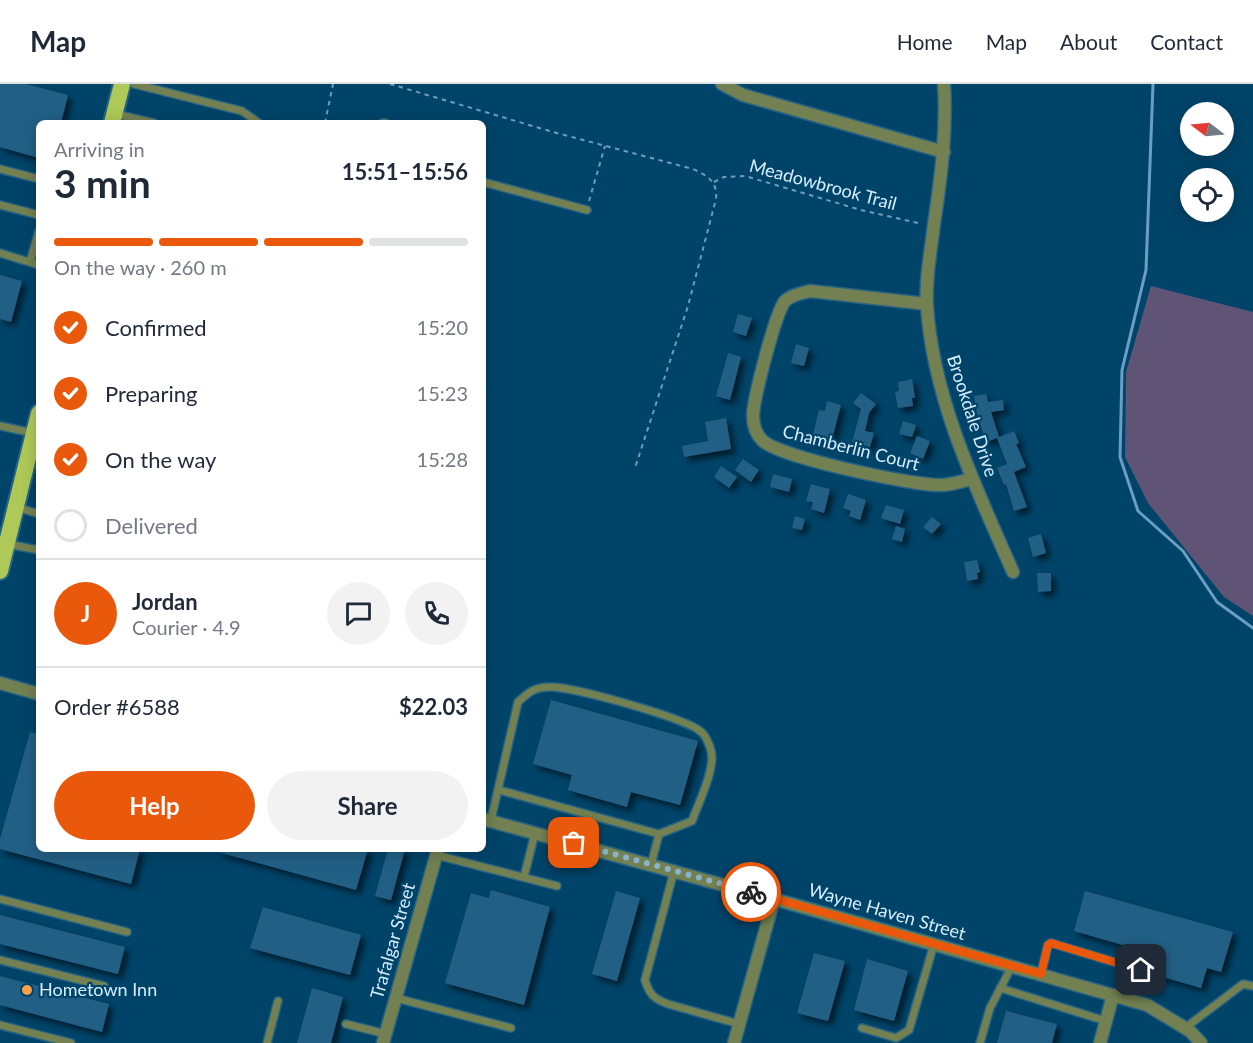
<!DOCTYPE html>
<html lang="en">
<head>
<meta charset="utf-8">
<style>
	body { margin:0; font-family:Lato,sans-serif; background:#f2f2f3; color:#1f2937; height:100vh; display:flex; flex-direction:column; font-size:22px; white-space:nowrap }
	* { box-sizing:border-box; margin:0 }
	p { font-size:20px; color:#747a83 }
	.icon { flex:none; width:33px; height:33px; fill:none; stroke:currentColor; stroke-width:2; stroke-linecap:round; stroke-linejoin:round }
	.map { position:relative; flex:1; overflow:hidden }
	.details { position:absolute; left:36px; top:36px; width:450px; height:732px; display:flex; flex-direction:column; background:#fff; border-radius:9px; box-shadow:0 3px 15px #0003 }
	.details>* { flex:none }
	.needle { width:39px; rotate:286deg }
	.controls { position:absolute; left:1180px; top:18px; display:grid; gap:12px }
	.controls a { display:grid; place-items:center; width:54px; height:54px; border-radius:50%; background:#fff; box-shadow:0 3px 15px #0003; font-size:30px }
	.pin { position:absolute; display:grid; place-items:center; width:51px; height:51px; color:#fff; margin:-26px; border-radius:12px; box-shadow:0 3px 9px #0006 }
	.courier { position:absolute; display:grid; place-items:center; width:60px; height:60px; margin:-30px; border:4px solid #ea580c; border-radius:50%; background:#fff; color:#222; box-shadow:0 2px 8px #0007 }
	.headline em { font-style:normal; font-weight:700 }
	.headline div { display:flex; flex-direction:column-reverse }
	.headline { display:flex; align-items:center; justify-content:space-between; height:102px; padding:0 18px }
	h1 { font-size:39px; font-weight:700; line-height:45px }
	.bar { display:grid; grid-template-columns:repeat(4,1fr); gap:9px 6px; align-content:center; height:72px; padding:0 18px }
	.bar i { height:8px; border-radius:4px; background:#e0e1e3 }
	.bar .active { background:#ea580c }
	.bar p { grid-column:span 4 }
	.line { display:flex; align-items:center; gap:15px; padding:0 18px; border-top:2px solid #e0e1e3 }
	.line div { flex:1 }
	.round { display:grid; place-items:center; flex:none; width:63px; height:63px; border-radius:32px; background:#f2f2f3 }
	ol { padding:0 18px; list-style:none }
	li { display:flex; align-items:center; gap:18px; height:66px }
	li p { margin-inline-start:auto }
	li .icon { padding:6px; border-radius:50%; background:#ea580c; color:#fff; stroke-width:4 }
	li:last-child { color:#747a83 }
	li i { width:33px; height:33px; border:3px solid #e0e1e3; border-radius:50% }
	.action { display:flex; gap:12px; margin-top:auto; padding:12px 18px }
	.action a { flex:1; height:69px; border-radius:36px; background:#ea580c; color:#fff; font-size:24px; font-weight:700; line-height:69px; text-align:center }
	.action a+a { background:#f2f2f3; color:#1f2937 }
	header { display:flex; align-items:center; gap:36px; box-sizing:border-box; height:84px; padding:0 30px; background:#fff; border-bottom:2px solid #e0e1e3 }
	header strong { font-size:28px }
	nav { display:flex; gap:33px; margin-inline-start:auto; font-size:21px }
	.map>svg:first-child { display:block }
	.green { fill:#605476 }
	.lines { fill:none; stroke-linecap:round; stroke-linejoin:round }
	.stream { stroke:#6b9fc2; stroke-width:3 }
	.building { fill:#235e85; filter:url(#shadow) }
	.service-casing { stroke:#266284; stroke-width:10 }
	.minor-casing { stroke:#266284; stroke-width:15 }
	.trunk-casing { stroke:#266284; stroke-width:20 }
	.path { stroke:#6f9cb7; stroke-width:2; stroke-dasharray:4.5 4.5; stroke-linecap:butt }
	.service { stroke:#738051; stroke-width:7 }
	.minor { stroke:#738051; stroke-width:12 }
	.trunk { stroke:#aec958; stroke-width:16 }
	.done { stroke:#8ab2ca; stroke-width:6; stroke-dasharray:0 10.8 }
	.route { stroke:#ea580c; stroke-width:8 }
	.poi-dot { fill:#f9a04c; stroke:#004469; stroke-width:2 }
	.labels { text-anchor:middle; stroke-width:4.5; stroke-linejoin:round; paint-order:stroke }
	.street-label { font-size:18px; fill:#d5edff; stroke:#004469 }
	.poi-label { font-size:18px; fill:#d5edff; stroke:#004469; text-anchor:start }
</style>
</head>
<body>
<header>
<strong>Map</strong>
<nav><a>Home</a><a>Map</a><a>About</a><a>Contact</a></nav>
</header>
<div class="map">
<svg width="1253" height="959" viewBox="0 0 1253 959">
	<defs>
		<filter id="shadow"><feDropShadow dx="4.5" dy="4.5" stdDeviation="3" flood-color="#0009"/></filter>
	</defs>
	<rect width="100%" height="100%" fill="#004469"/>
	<!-- green -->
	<path class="green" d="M1151 202 1253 228V532L1224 513 1148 419 1125 373 1126 288Z"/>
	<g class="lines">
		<!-- stream -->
		<path class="stream" d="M1153 0 1146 186 1122 286 1120 373 1138 427 1183 467 1217 518 1253 544"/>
	</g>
	<!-- building -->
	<path class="building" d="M0 0H26L68 11 61 39H39V74L0 63Z
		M0 191 22 197 11 238 0 235Z
		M738 230 752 234 746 252 733 248Z
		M796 260 809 264 804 282 791 279Z
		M728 269 741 273 730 316 716 312Z
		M912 295 915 314H912L913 322 898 324 895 308 899 307 898 298Z
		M861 309 876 320 869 329 865 347 874 349 870 363 852 358 861 325 853 319Z
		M986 310 988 318 1003 316 1004 326 991 328 999 353 1014 347 1019 359 1016 360 1026 383 1014 388 1027 423 1014 427 1006 400 1004 401 997 384 1007 380 997 354 986 358 977 330 974 312Z
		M827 317 841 321 831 359 812 354 819 326 825 327Z
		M726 334 731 365 684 373 682 362 708 357 705 338Z
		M903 337 916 341 912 353 899 350Z
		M917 352 930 357 923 375 910 369Z
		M743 375 759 386 751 398 735 386Z
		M721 382 737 393 729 404 714 393Z
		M773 390 792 395 789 408 770 403Z
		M811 400 830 405 824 429 811 425 813 418 806 417Z
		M848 410 866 416 860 436 849 432 851 427 843 424Z
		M886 421 904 426 900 440 881 434Z
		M795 432 805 435 802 446 792 444Z
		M932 433 941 440 932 450 923 443Z
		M896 442 905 445 902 458 892 455Z
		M1041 450 1046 469 1033 473 1028 454Z
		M977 476 980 488 977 489 978 495 967 497 964 478Z
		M1037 489H1051V507L1038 508Z
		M551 616 698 657 680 721 631 708 627 723 568 706 572 691 533 680Z
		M30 648 39 650V765H60L70 768 71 765H140L131 800 0 765V755Z
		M219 765H368L356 806 218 768Z
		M388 765H405L391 816 375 812Z
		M491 806 550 823 524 921 445 899 471 809 489 814Z
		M616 807 640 814 617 897 592 890Z
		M1085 807 1233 848 1221 888 1207 884 1201 904 1156 891 1161 872 1074 847Z
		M263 823 361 851 350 891 250 864Z
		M0 831 125 863 118 890 0 860Z
		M814 869 845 877 828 937 797 929Z
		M867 875 908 887 894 937 854 926Z
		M0 892 109 920 102 948 0 921Z
		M312 904 343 913 331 959H297Z
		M1006 927 1057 940 1052 959H997Z"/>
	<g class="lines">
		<defs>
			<path id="service" d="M134 0 242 27 259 39
				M116 30 154 39
				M382 39H386
				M0 85 39 95
				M483 98 587 126
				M0 121 39 131
				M0 169 39 181
				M30 178 39 147
				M0 342 33 349
				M16 423 39 430
				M7 460 39 466
				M491 736 518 618C529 608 534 603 550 603 571 602 685 634 700 647 705 650 710 661 711 667 716 684 698 720 692 737L659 750 499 706
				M436 771 557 802
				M651 781 659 750
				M674 787 645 896C649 910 654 915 668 920L739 940
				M524 793 535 749
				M0 815 127 848
				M0 876 104 902
				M1041 890 1048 861 1051 859 1141 886
				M1000 904 1106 937
				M396 914 511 944
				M346 940 386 950
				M0 941 71 959
				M862 944 896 954 909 946 934 860
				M1185 944 1243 900 1253 902
				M267 959 278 917
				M980 959 990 924 1012 882"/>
			<path id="minor" d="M722 0 743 11 944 68
				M944 0C947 48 941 93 934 140 931 167 925 195 927 222 933 315 976 404 1013 488
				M927 220 810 207C802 209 791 211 785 217 775 230 754 313 753 331 753 340 755 349 762 356 777 373 915 402 941 401 951 401 962 397 972 395
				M0 599 39 610
				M483 735 774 815 1147 921 1190 947 1201 959
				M383 959 438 765
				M734 959 774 815
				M1100 959 1113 911"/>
			<path id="trunk" d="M112 39 122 0
				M0 487 39 329"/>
		</defs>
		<!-- service casing -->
		<use href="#service" class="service-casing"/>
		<!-- minor casing -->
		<use href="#minor" class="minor-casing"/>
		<!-- trunk casing -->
		<use href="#trunk" class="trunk-casing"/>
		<!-- path -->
		<path class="path" d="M390 0 553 48 693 85C707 91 718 98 716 115L688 222 635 384
			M325 39 333 0
			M714 98 724 93 745 92 861 126 922 140
			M589 117 605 62"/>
		<!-- service -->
		<use href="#service" class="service"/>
		<!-- minor -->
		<use href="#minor" class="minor"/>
		<!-- trunk -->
		<use href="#trunk" class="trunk"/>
	</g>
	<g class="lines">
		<!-- done -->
		<path class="done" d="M574 759 751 808"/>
		<!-- route -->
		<path class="route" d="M751 808 1041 890 1048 861 1051 859 1141 886"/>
	</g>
	<!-- markers -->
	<circle class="poi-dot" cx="27" cy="906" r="6"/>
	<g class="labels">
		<!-- street labels -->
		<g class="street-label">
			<text transform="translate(823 101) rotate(15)" y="6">Meadowbrook Trail</text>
			<text transform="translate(972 332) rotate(72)" y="6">Brookdale Drive</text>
			<text transform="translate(851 364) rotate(14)" y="6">Chamberlin Court</text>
			<text transform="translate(887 828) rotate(16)" y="6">Wayne Haven Street</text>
			<text transform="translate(393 857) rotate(-74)" y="6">Trafalgar Street</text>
		</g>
		<!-- poi labels -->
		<g class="poi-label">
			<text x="39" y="912">Hometown Inn</text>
		</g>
	</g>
</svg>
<div class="controls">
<a><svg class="needle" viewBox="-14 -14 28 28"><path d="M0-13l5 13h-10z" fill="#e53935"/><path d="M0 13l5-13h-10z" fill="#747a83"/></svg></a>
<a><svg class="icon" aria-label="locate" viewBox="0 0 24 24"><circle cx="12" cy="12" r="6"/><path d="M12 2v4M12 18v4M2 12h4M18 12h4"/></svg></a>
</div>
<div class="pin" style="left:574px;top:759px;background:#ea580c"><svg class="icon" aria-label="bag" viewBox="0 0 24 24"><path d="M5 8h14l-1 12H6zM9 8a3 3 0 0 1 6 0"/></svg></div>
<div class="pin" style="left:1141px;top:886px;background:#1f2937"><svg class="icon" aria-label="home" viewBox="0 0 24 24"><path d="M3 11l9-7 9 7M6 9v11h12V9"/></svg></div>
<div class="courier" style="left:751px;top:808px"><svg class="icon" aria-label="bike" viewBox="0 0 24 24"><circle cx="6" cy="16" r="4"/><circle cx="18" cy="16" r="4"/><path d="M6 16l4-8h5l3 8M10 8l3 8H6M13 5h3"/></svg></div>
<section class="details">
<div class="headline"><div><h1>3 min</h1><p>Arriving in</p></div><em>15:51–15:56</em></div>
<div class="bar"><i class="active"></i><i class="active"></i><i class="active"></i><i></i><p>On the way · 260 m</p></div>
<ol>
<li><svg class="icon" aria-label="check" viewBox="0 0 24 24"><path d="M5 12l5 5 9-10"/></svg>Confirmed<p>15:20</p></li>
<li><svg class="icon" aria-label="check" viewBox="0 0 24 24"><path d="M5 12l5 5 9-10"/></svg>Preparing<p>15:23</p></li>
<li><svg class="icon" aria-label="check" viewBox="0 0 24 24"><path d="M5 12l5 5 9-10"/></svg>On the way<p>15:28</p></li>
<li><i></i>Delivered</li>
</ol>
<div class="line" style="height:108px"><b class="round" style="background:#ea580c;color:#fff">J</b><div><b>Jordan</b><p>Courier · 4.9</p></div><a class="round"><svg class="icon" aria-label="chat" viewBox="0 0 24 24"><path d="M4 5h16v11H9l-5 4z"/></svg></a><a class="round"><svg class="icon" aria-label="phone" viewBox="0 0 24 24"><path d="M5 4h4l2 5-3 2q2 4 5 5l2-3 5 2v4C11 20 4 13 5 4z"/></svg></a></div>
<div class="line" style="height:78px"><div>Order #6588</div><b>$22.03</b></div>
<div class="action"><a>Help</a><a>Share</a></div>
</section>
</div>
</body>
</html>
